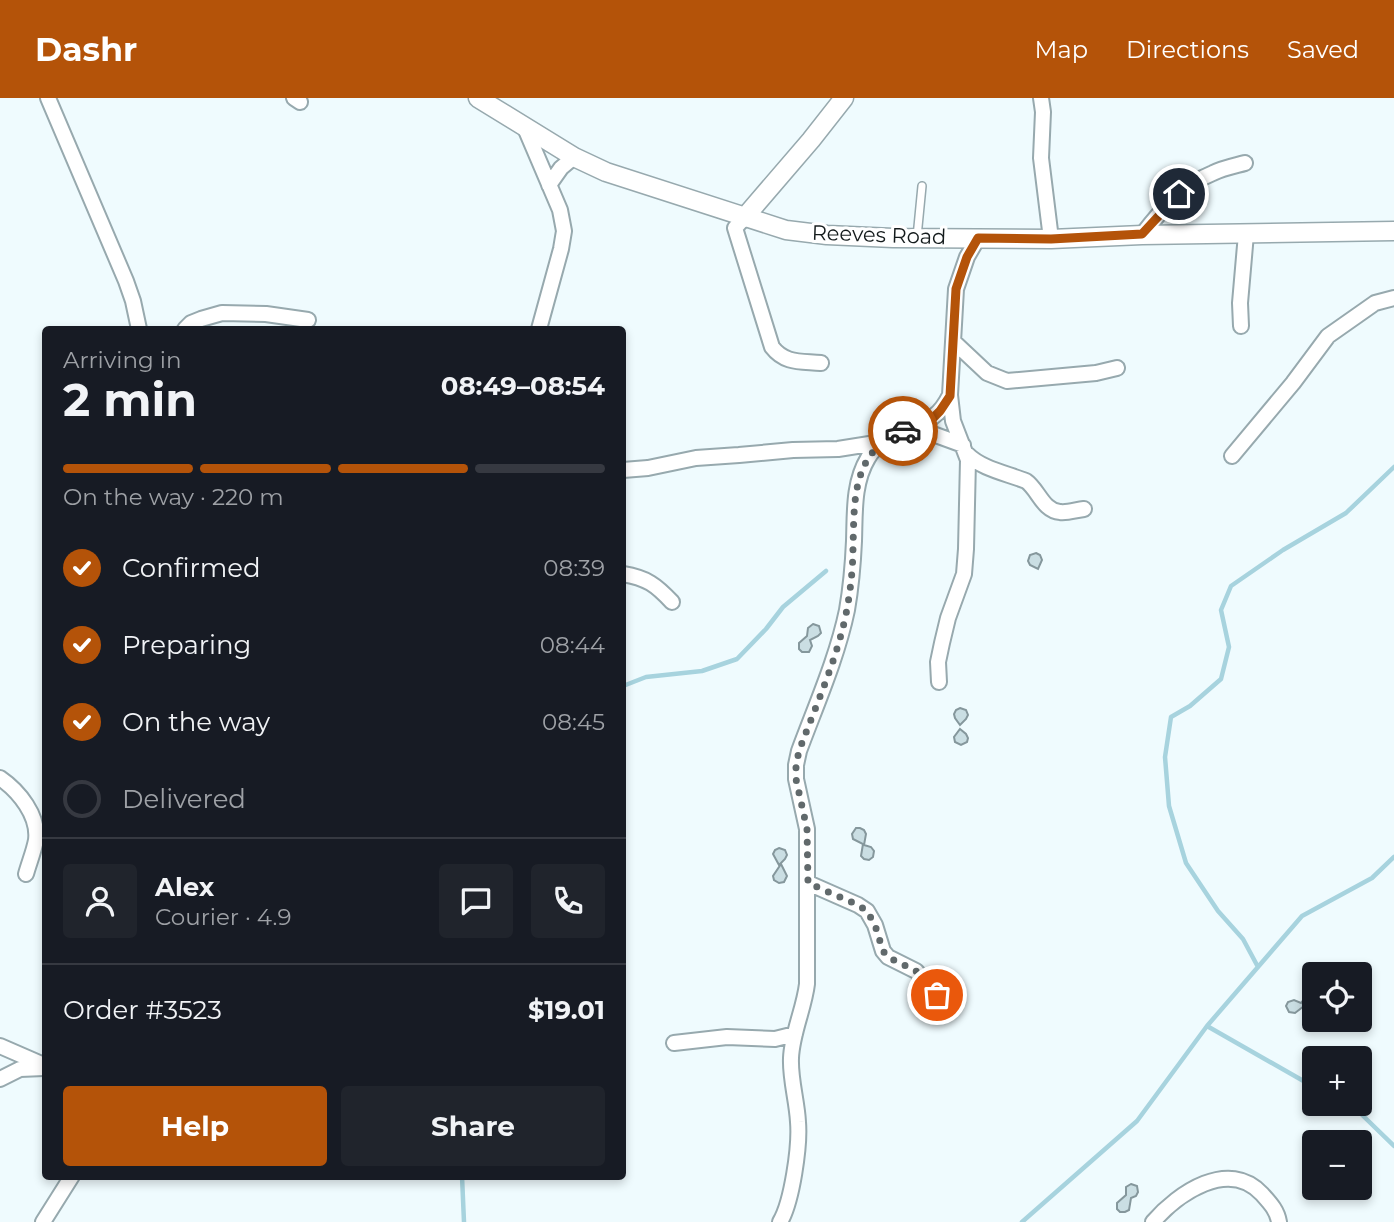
<!DOCTYPE html>
<html lang="en">
<head>
<meta charset="utf-8">
<style>
	body { margin:0; font-family:Montserrat,sans-serif; background:#20242c; color:#f1f3f6; height:100vh; display:flex; flex-direction:column; font-size:26px; white-space:nowrap }
	* { box-sizing:border-box; margin:0 }
	p { font-size:23px; color:#9ea1a6 }
	.icon { flex:none; width:38px; height:38px; fill:none; stroke:currentColor; stroke-width:2; stroke-linecap:round; stroke-linejoin:round }
	.map { position:relative; flex:1; overflow:hidden }
	.panel { position:absolute; left:42px; top:228px; width:584px; height:854px; display:flex; flex-direction:column; background:#171b24; border-radius:7px; box-shadow:0 4px 10px #0003 }
	.panel>* { flex:none }
	.fabs { position:absolute; left:1302px; top:864px; display:grid; gap:14px }
	.fabs a { display:grid; place-items:center; width:70px; height:70px; border-radius:7px; background:#171b24; box-shadow:0 4px 10px #0003; font-size:35px }
	.pin { position:absolute; display:grid; place-items:center; width:60px; height:60px; color:#fff; margin:-30px; border:4px solid #fff; border-radius:50%; box-shadow:0 2px 7px #0007 }
	.courier { position:absolute; display:grid; place-items:center; width:70px; height:70px; margin:-35px; border:5px solid #b45309; border-radius:50%; background:#fff; color:#222; box-shadow:0 2px 9px #0007 }
	.overview em { font-style:normal; font-weight:700 }
	.overview div { display:flex; flex-direction:column-reverse }
	.overview { display:flex; align-items:center; justify-content:space-between; height:119px; padding:0 21px }
	h1 { font-size:46px; font-weight:700; line-height:52px }
	.bar { display:grid; grid-template-columns:repeat(4,1fr); gap:10px 7px; align-content:center; height:84px; padding:0 21px }
	.bar i { height:9px; border-radius:5px; background:#363941 }
	.bar .selected { background:#b45309 }
	.bar p { grid-column:span 4 }
	.line { display:flex; align-items:center; gap:18px; padding:0 21px; border-top:2px solid #363941 }
	.line div { flex:1 }
	.round { display:grid; place-items:center; flex:none; width:74px; height:74px; border-radius:7px; background:#20242c }
	ol { padding:0 21px; list-style:none }
	li { display:flex; align-items:center; gap:21px; height:77px }
	li p { margin-inline-start:auto }
	li .icon { padding:7px; border-radius:50%; background:#b45309; color:#fff; stroke-width:4 }
	li:last-child { color:#9ea1a6 }
	li i { width:38px; height:38px; border:4px solid #363941; border-radius:50% }
	.primary-button { display:flex; gap:14px; margin-top:auto; padding:14px 21px }
	.primary-button a { flex:1; height:80px; border-radius:7px; background:#b45309; color:#fff; font-size:28px; font-weight:700; line-height:80px; text-align:center }
	.primary-button a+a { background:#20242c; color:#f1f3f6 }
	header { display:flex; align-items:center; gap:42px; box-sizing:border-box; height:98px; padding:0 35px; background:#b45309; color:#fff }
	header strong { font-size:33px }
	nav { display:flex; gap:38px; margin-inline-start:auto; font-size:24px }
	.map>svg:first-child { display:block }
	.lines { fill:none; stroke-linecap:round; stroke-linejoin:round }
	.stream { stroke:#a7d3de; stroke-width:4.5 }
	.building { fill:#cadee3; stroke:#85979c; stroke-width:2 }
	.service-casing { stroke:#97a9ae; stroke-width:10 }
	.minor-casing { stroke:#97a9ae; stroke-width:18 }
	.tertiary-casing { stroke:#97a9ae; stroke-width:21 }
	.service { stroke:#fff; stroke-width:7 }
	.minor { stroke:#fff; stroke-width:14 }
	.tertiary { stroke:#fff; stroke-width:18 }
	.done { stroke:#61696b; stroke-width:7; stroke-dasharray:0 12.6 }
	.route { stroke:#b45309; stroke-width:9 }
	.labels { text-anchor:middle; stroke-width:6; stroke-linejoin:round; paint-order:stroke }
	.street-label { font-size:21px; fill:#141b1c; stroke:#fff }
</style>
</head>
<body>
<header>
<strong>Dashr</strong>
<nav><a>Map</a><a>Directions</a><a>Saved</a></nav>
</header>
<div class="map">
<svg width="1394" height="1124" viewBox="0 0 1394 1124">
	<rect width="100%" height="100%" fill="#effbfe"/>
	<g class="lines">
		<!-- stream -->
		<path class="stream" d="M623 588 646 579 702 573 737 561 766 531 783 509 826 473
			M1258 869 1243 841 1218 813 1186 765 1169 708 1165 659 1171 619 1190 608 1221 581 1229 549 1221 512 1231 488 1283 452 1346 415 1394 369
			M1207 928 1314 989
			M1348 1006 1355 1010 1394 1048
			M462 1078 464 1124
			M1022 1124 1137 1023 1207 928 1302 818 1372 780 1394 759"/>
	</g>
	<!-- building -->
	<path class="building" d="M1036 455 1040 457 1042 462 1038 471 1030 467 1028 463 1030 457Z
		M813 526 819 528 821 535 818 538 810 542 812 548 809 554H802L799 551V545L807 538 808 530Z
		M960 610 966 612 968 617 966 621 960 627 955 620 954 616 956 612Z
		M960 631 966 636 968 640 967 644 961 647 955 644 954 639Z
		M856 730H860L864 732 866 736 864 747 871 749 874 753 873 759 869 762 864 761 861 758 863 746 853 741 852 736Z
		M779 750 785 752 787 757 785 761 779 767 773 756 775 752Z
		M781 766 787 778 784 784 779 785 774 782 773 778Z
		M1314 888V910L1304 908 1295 915 1289 914 1286 908 1288 904 1294 902 1301 905Z
		M1131 1086 1137 1088 1138 1094 1136 1098 1131 1100 1129 1112 1125 1114H1120L1117 1111V1105L1126 1097V1089Z"/>
	<g class="lines">
		<defs>
			<path id="service" d="M917 139 922 88"/>
			<path id="minor" d="M48 0 126 183 133 203 139 231
				M294 0 300 4
				M1041 0 1043 14 1041 60 1051 141
				M525 30 560 112 564 133 561 151 539 231
				M549 87 561 70 574 59
				M744 120 735 130 772 249C785 266 801 263 821 265
				M1142 137C1161 112 1183 87 1213 75 1223 70 1234 68 1245 65
				M1241 228 1240 205 1246 136
				M185 231 191 225 201 221 222 215 266 216 308 222
				M954 244 987 275 1007 283 1096 275 1117 270
				M911 328 963 347
				M967 356C982 371 1006 375 1026 383 1038 391 1043 413 1060 414 1067 415 1076 412 1084 411
				M1232 358 1293 285 1328 238 1375 205 1394 200
				M623 372 648 370 696 360 739 357 793 352 838 351 882 344
				M623 476C647 480 656 487 672 504
				M939 584 938 564 942 545 948 520 964 476 966 451 968 362 953 323 950 297 956 191 967 159 978 140
				M0 680C19 693 39 718 36 742 34 753 29 765 26 776
				M808 785 858 807 867 813 875 827 883 853 888 859 916 873 942 903
				M674 945 727 939 775 941 795 936
				M0 948 46 968
				M0 981 20 971 44 970
				M43 1124 72 1078
				M780 1124C792 1104 800 1048 798 1024 797 1003 790 981 791 960 792 935 804 911 807 886V731L796 681V667L799 653C816 607 837 560 847 512 851 489 853 466 854 443 855 415 853 385 868 360 877 344 898 334 915 327 921 325 929 323 934 318 941 313 946 305 950 297
				M1153 1124C1178 1095 1229 1060 1262 1096 1270 1105 1277 1112 1279 1124"/>
			<path id="tertiary" d="M478 0 574 59 606 74 786 132 827 137 893 140 1051 141 1142 137 1394 133
				M744 120 811 42 844 0"/>
		</defs>
		<!-- service casing -->
		<use href="#service" class="service-casing"/>
		<!-- minor casing -->
		<use href="#minor" class="minor-casing"/>
		<!-- tertiary casing -->
		<use href="#tertiary" class="tertiary-casing"/>
		<!-- service -->
		<use href="#service" class="service"/>
		<!-- minor -->
		<use href="#minor" class="minor"/>
		<!-- tertiary -->
		<use href="#tertiary" class="tertiary"/>
	</g>
	<g class="lines">
		<!-- done -->
		<path class="done" d="M903 333C883 344 871 350 862 373 853 396 854 422 853 447 853 468 851 489 847 511 838 559 816 607 799 653L796 667V681L807 731 808 785 858 807 867 813 875 827 883 853 888 859 916 873 937 897"/>
		<!-- route -->
		<path class="route" d="M903 333 933 320 940 313 950 298 956 191 967 159 978 140 1051 141 1142 136 1179 96"/>
	</g>
	<g class="labels">
		<!-- street labels -->
		<g class="street-label">
			<text transform="translate(879 137) rotate(2)" y="7">Reeves Road</text>
		</g>
	</g>
</svg>
<div class="fabs">
<a><svg class="icon" aria-label="locate" viewBox="0 0 24 24"><circle cx="12" cy="12" r="6"/><path d="M12 2v4M12 18v4M2 12h4M18 12h4"/></svg></a>
<a>+</a>
<a>−</a>
</div>
<div class="pin" style="left:937px;top:897px;background:#ea580c"><svg class="icon" aria-label="bag" viewBox="0 0 24 24"><path d="M5 8h14l-1 12H6zM9 8a3 3 0 0 1 6 0"/></svg></div>
<div class="pin" style="left:1179px;top:96px;background:#1f2937"><svg class="icon" aria-label="home" viewBox="0 0 24 24"><path d="M3 11l9-7 9 7M6 9v11h12V9"/></svg></div>
<div class="courier" style="left:903px;top:333px"><svg class="icon" aria-label="car" viewBox="0 0 24 24"><path d="M5 17H2v-5l4-1 3-4h7l3 4 3 1v5h-3M9 17h6M6 11h13"/><circle cx="7" cy="17" r="2"/><circle cx="17" cy="17" r="2"/></svg></div>
<section class="panel">
<div class="overview"><div><h1>2 min</h1><p>Arriving in</p></div><em>08:49–08:54</em></div>
<div class="bar"><i class="selected"></i><i class="selected"></i><i class="selected"></i><i></i><p>On the way · 220 m</p></div>
<ol>
<li><svg class="icon" aria-label="check" viewBox="0 0 24 24"><path d="M5 12l5 5 9-10"/></svg>Confirmed<p>08:39</p></li>
<li><svg class="icon" aria-label="check" viewBox="0 0 24 24"><path d="M5 12l5 5 9-10"/></svg>Preparing<p>08:44</p></li>
<li><svg class="icon" aria-label="check" viewBox="0 0 24 24"><path d="M5 12l5 5 9-10"/></svg>On the way<p>08:45</p></li>
<li><i></i>Delivered</li>
</ol>
<div class="line" style="height:126px"><a class="round"><svg class="icon" aria-label="person" viewBox="0 0 24 24"><circle cx="12" cy="8" r="4"/><path d="M4 21q1-7 8-7t8 7"/></svg></a><div><b>Alex</b><p>Courier · 4.9</p></div><a class="round"><svg class="icon" aria-label="chat" viewBox="0 0 24 24"><path d="M4 5h16v11H9l-5 4z"/></svg></a><a class="round"><svg class="icon" aria-label="phone" viewBox="0 0 24 24"><path d="M5 4h4l2 5-3 2q2 4 5 5l2-3 5 2v4C11 20 4 13 5 4z"/></svg></a></div>
<div class="line" style="height:91px"><div>Order #3523</div><b>$19.01</b></div>
<div class="primary-button"><a>Help</a><a>Share</a></div>
</section>
</div>
</body>
</html>
